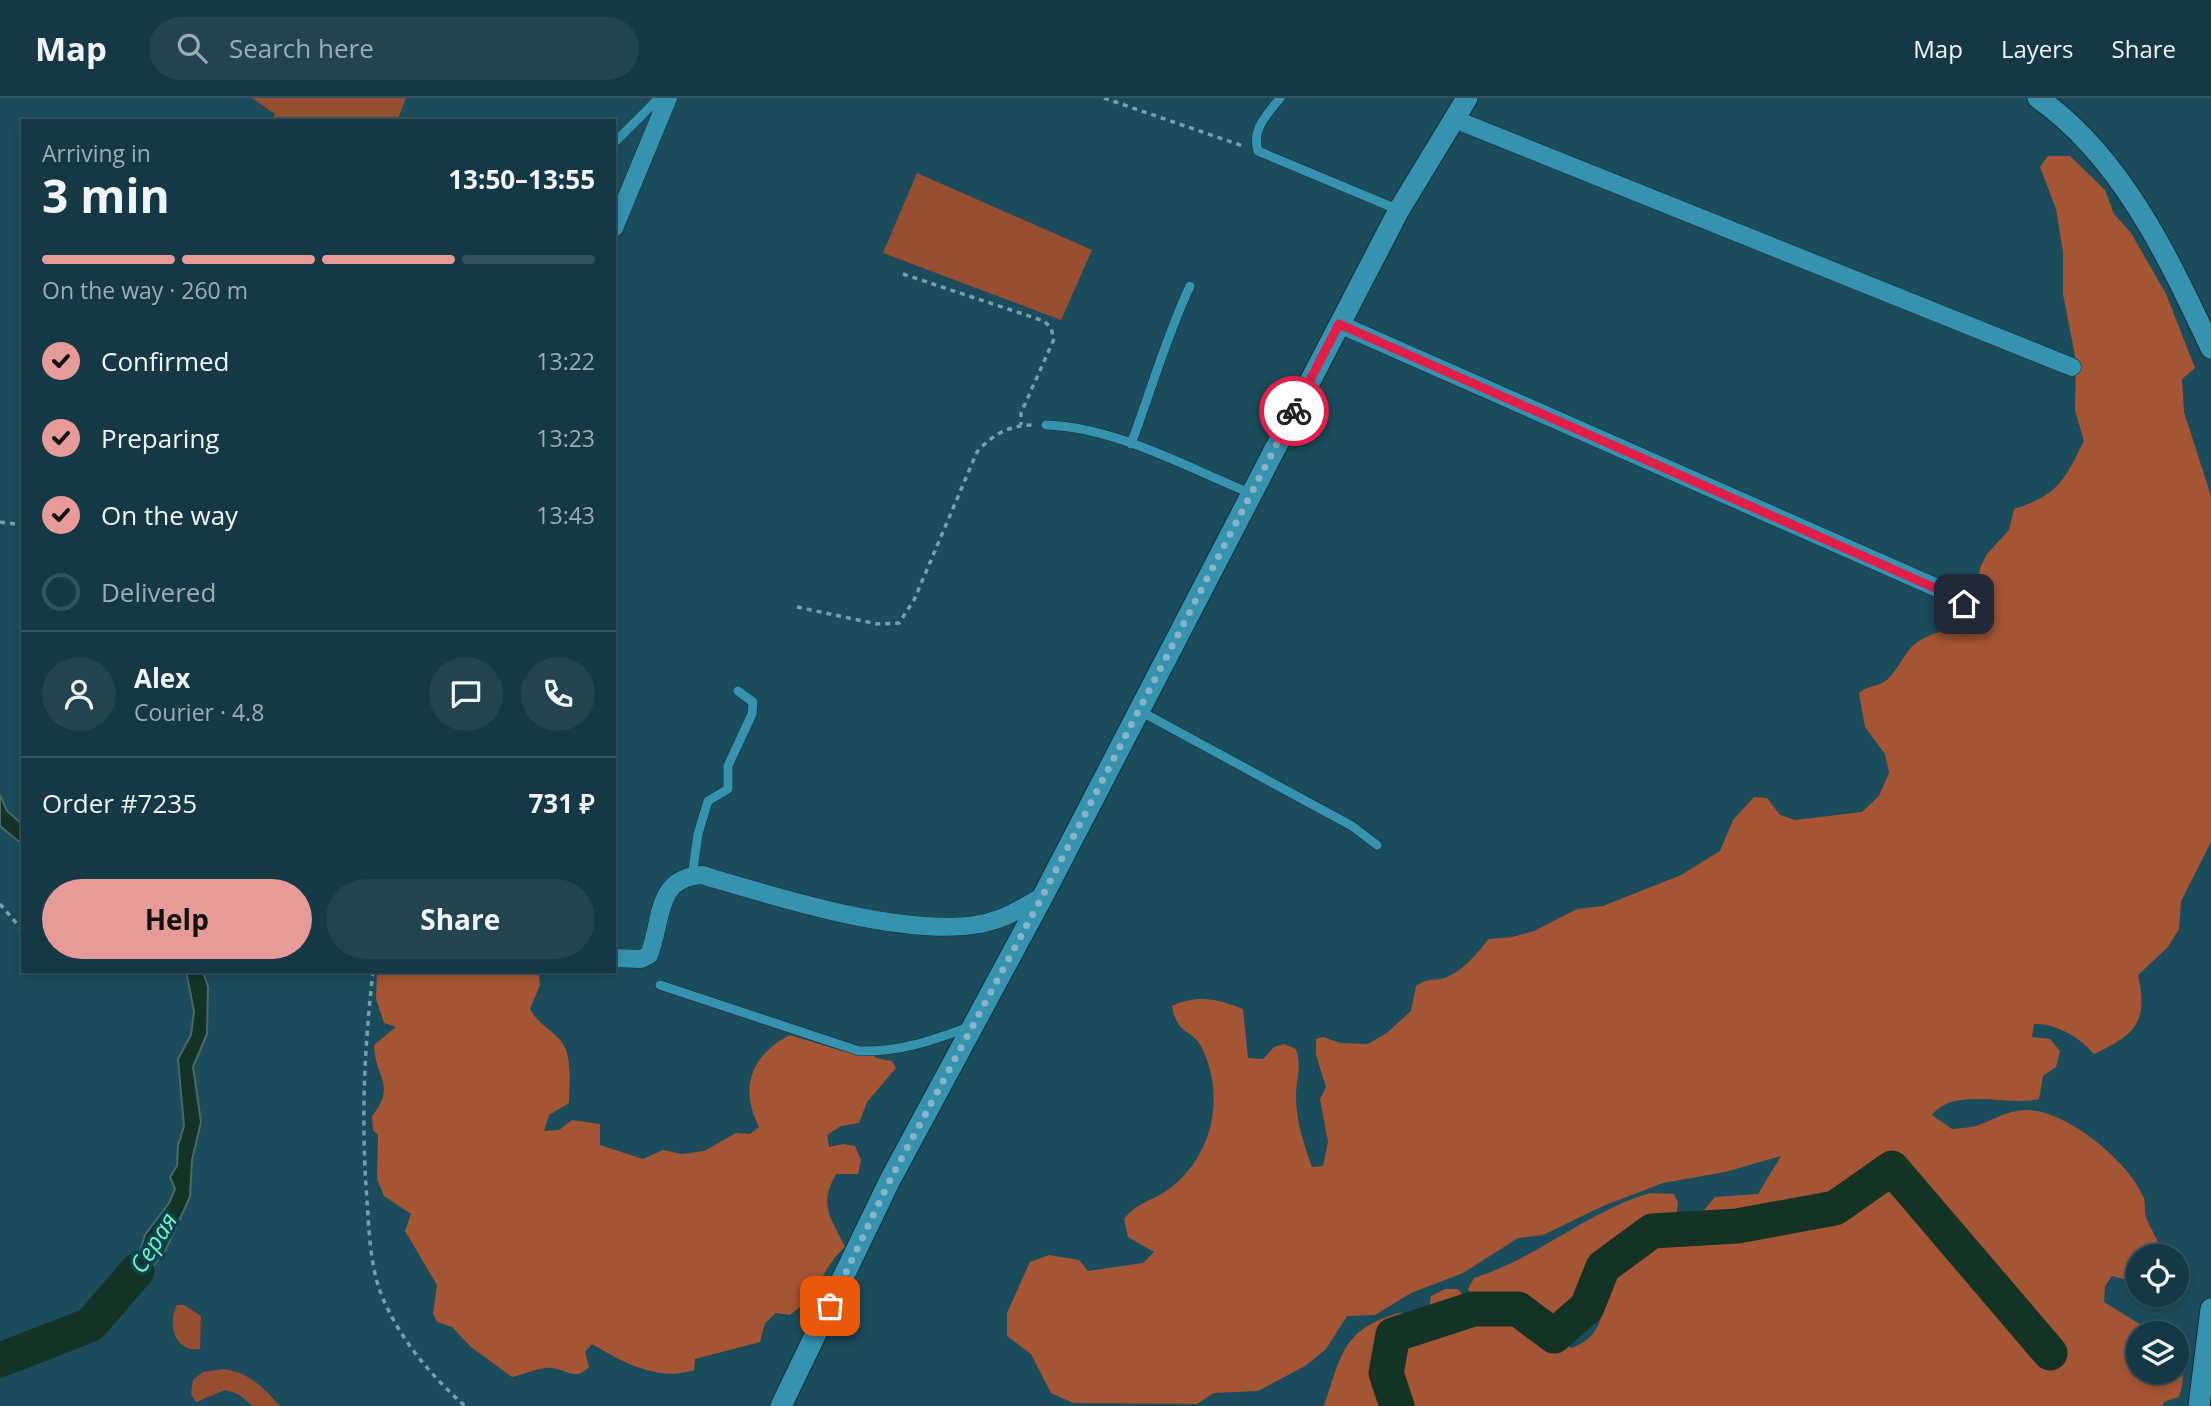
<!DOCTYPE html>
<html lang="en">
<head>
<meta charset="utf-8">
<style>
	body { margin:0; font-family:"Open Sans",sans-serif; background:#21444f; color:#f1f3f6; height:100vh; display:flex; flex-direction:column; font-size:26px; white-space:nowrap }
	* { box-sizing:border-box; margin:0 }
	p { font-size:23px; color:#9dacb2 }
	.icon { flex:none; width:38px; height:38px; fill:none; stroke:currentColor; stroke-width:2; stroke-linecap:round; stroke-linejoin:round }
	.map { position:relative; flex:1; overflow:hidden }
	.drawer { position:absolute; left:21px; top:21px; width:595px; height:854px; display:flex; flex-direction:column; background:#143944; border-radius:0px; box-shadow:0 4px 10px #0003,0 0 0 2px #33535d }
	.drawer>* { flex:none }
	.controls { position:absolute; left:2126px; top:1146px; display:grid; gap:14px }
	.controls a { display:grid; place-items:center; width:63px; height:63px; border-radius:50%; background:#143944; box-shadow:0 4px 10px #0003,0 0 0 2px #33535d; font-size:35px }
	.pin { position:absolute; display:grid; place-items:center; width:60px; height:60px; color:#fff; margin:-30px; border-radius:14px; box-shadow:0 4px 10px #0006 }
	.courier { position:absolute; display:grid; place-items:center; width:70px; height:70px; margin:-35px; border:5px solid #e11d48; border-radius:50%; background:#fff; color:#222; box-shadow:0 2px 9px #0007 }
	.headline em { font-style:normal; font-weight:700 }
	.headline div { display:flex; flex-direction:column-reverse }
	.headline { display:flex; align-items:center; justify-content:space-between; height:119px; padding:0 21px }
	h1 { font-size:46px; font-weight:700; line-height:52px }
	.bar { display:grid; grid-template-columns:repeat(4,1fr); gap:10px 7px; align-content:center; height:84px; padding:0 21px }
	.bar i { height:9px; border-radius:5px; background:#33535d }
	.bar .active { background:#e69b98 }
	.bar p { grid-column:span 4 }
	.line { display:flex; align-items:center; gap:18px; padding:0 21px; border-top:2px solid #33535d }
	.line div { flex:1 }
	.round { display:grid; place-items:center; flex:none; width:74px; height:74px; border-radius:37px; background:#21444f }
	ol { padding:0 21px; list-style:none }
	li { display:flex; align-items:center; gap:21px; height:77px }
	li p { margin-inline-start:auto }
	li .icon { padding:7px; border-radius:50%; background:#e69b98; color:#111; stroke-width:4 }
	li:last-child { color:#9dacb2 }
	li i { width:38px; height:38px; border:4px solid #33535d; border-radius:50% }
	.cta { display:flex; gap:14px; margin-top:auto; padding:14px 21px }
	.cta a { flex:1; height:80px; border-radius:42px; background:#e69b98; color:#111; font-size:28px; font-weight:700; line-height:80px; text-align:center }
	.cta a+a { background:#21444f; color:#f1f3f6 }
	header { display:flex; align-items:center; gap:42px; box-sizing:border-box; height:98px; padding:0 35px; background:#143944; border-bottom:2px solid #33535d }
	header strong { font-size:33px }
	nav { display:flex; gap:38px; margin-inline-start:auto; font-size:24px }
	.search { width:490px; height:63px; background:#21444f; display:flex; align-items:center; gap:18px; box-sizing:border-box; padding:0 24px; border-radius:38px; color:#9dacb2; font-size:26px }
	.map>svg:first-child { display:block }
	.green { fill:#974e30 }
	.forest { fill:#a45534 }
	.water { fill:#133325; stroke:#486a66; stroke-width:2 }
	.lines { fill:none; stroke-linecap:round; stroke-linejoin:round }
	.river { stroke:#133325; stroke-width:35 }
	.service-casing { stroke:#132f39; stroke-width:10 }
	.minor-casing { stroke:#132f39; stroke-width:19 }
	.tertiary-casing { stroke:#132f39; stroke-width:23 }
	.path { stroke:#74a1b1; stroke-width:3.5; stroke-dasharray:5 5; stroke-linecap:butt }
	.service { stroke:#3593b0; stroke-width:9 }
	.minor { stroke:#3593b0; stroke-width:18 }
	.tertiary { stroke:#3593b0; stroke-width:21 }
	.done { stroke:#88b4c4; stroke-width:7; stroke-dasharray:0 12.6 }
	.route { stroke:#e11d48; stroke-width:9 }
	.labels { text-anchor:middle; stroke-width:7; stroke-linejoin:round; paint-order:stroke }
	.water-label { font-size:24px; font-style:italic; fill:#71f7bc; stroke:#0d4150 }
</style>
</head>
<body>
<header>
<strong>Map</strong>
<div class="search"><svg class="icon" aria-label="search" viewBox="0 0 24 24"><circle cx="10" cy="10" r="6"/><path d="M15 15l6 6"/></svg>Search here</div>
<nav><a>Map</a><a>Layers</a><a>Share</a></nav>
</header>
<div class="map">
<svg width="2211" height="1308" viewBox="0 0 2211 1308">
	<rect width="100%" height="100%" fill="#1b4c5b"/>
	<!-- green -->
	<path class="green" d="M252 0H406L397 23H272L275 16Z
		M917 75 1092 152 1061 222 883 155Z
		M1707 1117 1615 1169C1606 1193 1598 1227 1574 1241L1533 1228 1413 1308H1379L1377 1253 1422 1215 1447 1206 1486 1201 1597 1162 1615 1138 1636 1125Z
		M177 1207H184L201 1218 200 1251C175 1255 167 1226 177 1207Z
		M224 1271C250 1275 263 1289 280 1308H253L238 1296 225 1292 196 1304 191 1296 193 1282 203 1274Z"/>
	<!-- forest -->
	<path class="forest" d="M2048 58H2070L2105 92 2114 116 2131 135 2166 196 2195 270 2182 281 2184 314 2211 398V744L2181 803 2179 831 2168 849 2138 877C2148 923 2137 936 2094 956 2080 939 2055 925 2034 926L2032 939 2050 941 2060 953 2056 969 2043 978 2039 1001C2010 1009 1954 988 1932 1017L1952 1031C1961 1030 1971 1030 1979 1027 1995 1021 2006 1013 2025 1012 2065 1011 2127 1062 2143 1098 2146 1104 2144 1112 2146 1119 2151 1133 2160 1142 2161 1158H2138V1185L2112 1178 2105 1188 2104 1204 2154 1235 2138 1236V1274H2177V1264C2186 1275 2183 1286 2179 1299L2164 1304 2162 1308H1412L1393 1267C1396 1261 1399 1252 1404 1247 1428 1226 1495 1222 1528 1216L1571 1250C1615 1235 1597 1196 1613 1164 1629 1131 1673 1138 1697 1119 1704 1114 1709 1105 1715 1099L1758 1096 1781 1058 1725 1074 1663 1085 1603 1108 1543 1137 1518 1140 1463 1175 1411 1195 1375 1217 1347 1218 1326 1251 1305 1268 1258 1293 1214 1295 1197 1306 1073 1305 1051 1295 1031 1256 1007 1238V1215L1030 1164 1049 1157 1079 1162 1088 1173 1143 1165 1154 1154 1128 1139 1124 1121C1139 1103 1151 1104 1169 1091 1212 1059 1226 1000 1202 950 1193 931 1177 938 1172 908 1197 896 1218 901 1243 911L1248 960 1263 961 1274 949 1284 946 1296 951C1302 969 1296 981 1296 999 1296 1023 1304 1047 1312 1069L1323 1068 1328 1044 1320 1001 1326 989 1316 957V941L1323 939 1340 945 1368 946 1388 934 1411 913 1416 888C1431 878 1435 884 1447 879 1465 871 1476 856 1489 841L1512 839 1534 833 1577 811 1603 808 1681 777 1720 753 1733 722 1754 699 1767 700 1780 717 1795 722 1862 714 1879 698 1889 675 1885 656 1865 629 1859 595C1867 587 1882 588 1888 581 1910 557 1903 546 1939 534L1955 507 1966 505 1976 497 1980 470 1987 456 2009 432 2014 411C2058 397 2064 383 2084 343L2075 312 2076 263 2063 196V154L2056 111 2040 69Z
		M377 873H539L540 887 530 911C538 926 551 931 561 943 573 957 569 988 569 1005L549 1017 544 1033 559 1032 572 1022 600 1026V1047L643 1061 663 1052 682 1056 704 1053 736 1035 750 1036 759 1029C739 990 751 957 790 937L842 953 868 949 876 960 892 963 896 970 867 1004 859 1025 841 1028 827 1037 829 1049 843 1046 855 1048 861 1062 858 1076H836C818 1108 831 1119 845 1149 819 1173 822 1194 790 1217L776 1215 765 1225 760 1244 695 1261 694 1272C658 1284 622 1264 592 1246L585 1254 589 1269C575 1283 568 1272 552 1270 542 1268 523 1277 512 1279L471 1249 452 1229 437 1224 433 1215 437 1187 405 1133 411 1116 384 1098 377 1081 378 1037 373 1032 372 1018C397 987 375 980 374 947L396 929 384 925 376 901Z
		M1650 1095 1674 1096 1678 1104 1676 1119C1651 1135 1634 1124 1612 1146 1589 1169 1590 1203 1564 1225L1538 1205 1498 1211 1477 1205 1468 1191 1474 1180C1538 1160 1586 1114 1650 1095Z
		M1445 1191H1458L1464 1198 1459 1208 1428 1217 1431 1198Z
		M1399 1215 1413 1217 1410 1233 1379 1255 1375 1269 1386 1281 1389 1308H1324C1342 1257 1341 1232 1399 1215Z"/>
	<!-- water -->
	<path class="water" d="M0 697 7 713 23 727V747L0 728Z
		M186 873H203L208 889 207 936 193 969 201 1024 192 1062 190 1099 165 1153 116 1215 100 1203 136 1165 145 1137 169 1105 175 1091 170 1079 177 1068 178 1048 184 1028 178 961 191 937 194 913Z"/>
	<g class="lines">
		<!-- river -->
		<path class="river" d="M0 1262 90 1227 137 1173
			M1397 1308 1386 1275 1393 1237 1473 1211H1518L1554 1238 1587 1209 1603 1169 1652 1133 1737 1128 1835 1110 1892 1070 2050 1255"/>
		<defs>
			<path id="service" d="M1280 0C1267 17 1251 31 1258 53L1399 112
				M614 45 659 0
				M1046 327C1115 329 1186 369 1250 395
				M1131 346C1151 293 1166 239 1190 188
				M1140 613 1352 728 1377 747
				M692 778 698 736 708 703 728 691V668L752 616 753 604 738 593
				M660 887 859 953C900 954 931 943 969 929"/>
			<path id="minor" d="M1454 21 2072 269
				M614 130 668 0
				M1339 226 1944 493 1984 518
				M614 860 641 861 649 857C663 823 654 780 702 777 776 799 904 840 980 826 1003 822 1023 810 1043 798"/>
			<path id="tertiary" d="M2038 0C2122 59 2169 161 2211 250
				M781 1308 890 1082 1043 798 1399 112 1467 0
				M2199 1308 2211 1211"/>
		</defs>
		<!-- service casing -->
		<use href="#service" class="service-casing"/>
		<!-- minor casing -->
		<use href="#minor" class="minor-casing"/>
		<!-- tertiary casing -->
		<use href="#tertiary" class="tertiary-casing"/>
		<!-- path -->
		<path class="path" d="M1104 0 1243 48
			M903 176 1044 223 1051 230 1054 241 1021 315V327
			M0 424 23 427
			M797 509 877 526 899 525 914 502 977 354C993 336 1009 327 1034 327
			M0 806 23 833
			M373 873C364 954 361 1022 367 1103 369 1132 370 1165 380 1193 397 1238 430 1277 465 1308"/>
		<!-- service -->
		<use href="#service" class="service"/>
		<!-- minor -->
		<use href="#minor" class="minor"/>
		<!-- tertiary -->
		<use href="#tertiary" class="tertiary"/>
	</g>
	<g class="lines">
		<!-- done -->
		<path class="done" d="M830 1208 890 1082 1043 797 1294 313"/>
		<!-- route -->
		<path class="route" d="M1294 313 1339 226 1944 494 1964 506"/>
	</g>
	<g class="labels">
		<!-- water labels -->
		<g class="water-label">
			<text transform="translate(154 1145) rotate(-58)" y="8">Серая</text>
		</g>
	</g>
</svg>
<div class="controls">
<a><svg class="icon" aria-label="locate" viewBox="0 0 24 24"><circle cx="12" cy="12" r="6"/><path d="M12 2v4M12 18v4M2 12h4M18 12h4"/></svg></a>
<a><svg class="icon" aria-label="layers" viewBox="0 0 24 24"><path d="M12 4l9 5-9 5-9-5zM3 14l9 5 9-5"/></svg></a>
</div>
<div class="pin" style="left:830px;top:1208px;background:#ea580c"><svg class="icon" aria-label="bag" viewBox="0 0 24 24"><path d="M5 8h14l-1 12H6zM9 8a3 3 0 0 1 6 0"/></svg></div>
<div class="pin" style="left:1964px;top:506px;background:#1f2937"><svg class="icon" aria-label="home" viewBox="0 0 24 24"><path d="M3 11l9-7 9 7M6 9v11h12V9"/></svg></div>
<div class="courier" style="left:1294px;top:313px"><svg class="icon" aria-label="bike" viewBox="0 0 24 24"><circle cx="6" cy="16" r="4"/><circle cx="18" cy="16" r="4"/><path d="M6 16l4-8h5l3 8M10 8l3 8H6M13 5h3"/></svg></div>
<section class="drawer">
<div class="headline"><div><h1>3 min</h1><p>Arriving in</p></div><em>13:50–13:55</em></div>
<div class="bar"><i class="active"></i><i class="active"></i><i class="active"></i><i></i><p>On the way · 260 m</p></div>
<ol>
<li><svg class="icon" aria-label="check" viewBox="0 0 24 24"><path d="M5 12l5 5 9-10"/></svg>Confirmed<p>13:22</p></li>
<li><svg class="icon" aria-label="check" viewBox="0 0 24 24"><path d="M5 12l5 5 9-10"/></svg>Preparing<p>13:23</p></li>
<li><svg class="icon" aria-label="check" viewBox="0 0 24 24"><path d="M5 12l5 5 9-10"/></svg>On the way<p>13:43</p></li>
<li><i></i>Delivered</li>
</ol>
<div class="line" style="height:126px"><a class="round"><svg class="icon" aria-label="person" viewBox="0 0 24 24"><circle cx="12" cy="8" r="4"/><path d="M4 21q1-7 8-7t8 7"/></svg></a><div><b>Alex</b><p>Courier · 4.8</p></div><a class="round"><svg class="icon" aria-label="chat" viewBox="0 0 24 24"><path d="M4 5h16v11H9l-5 4z"/></svg></a><a class="round"><svg class="icon" aria-label="phone" viewBox="0 0 24 24"><path d="M5 4h4l2 5-3 2q2 4 5 5l2-3 5 2v4C11 20 4 13 5 4z"/></svg></a></div>
<div class="line" style="height:91px"><div>Order #7235</div><b>731 ₽</b></div>
<div class="cta"><a>Help</a><a>Share</a></div>
</section>
</div>
</body>
</html>
